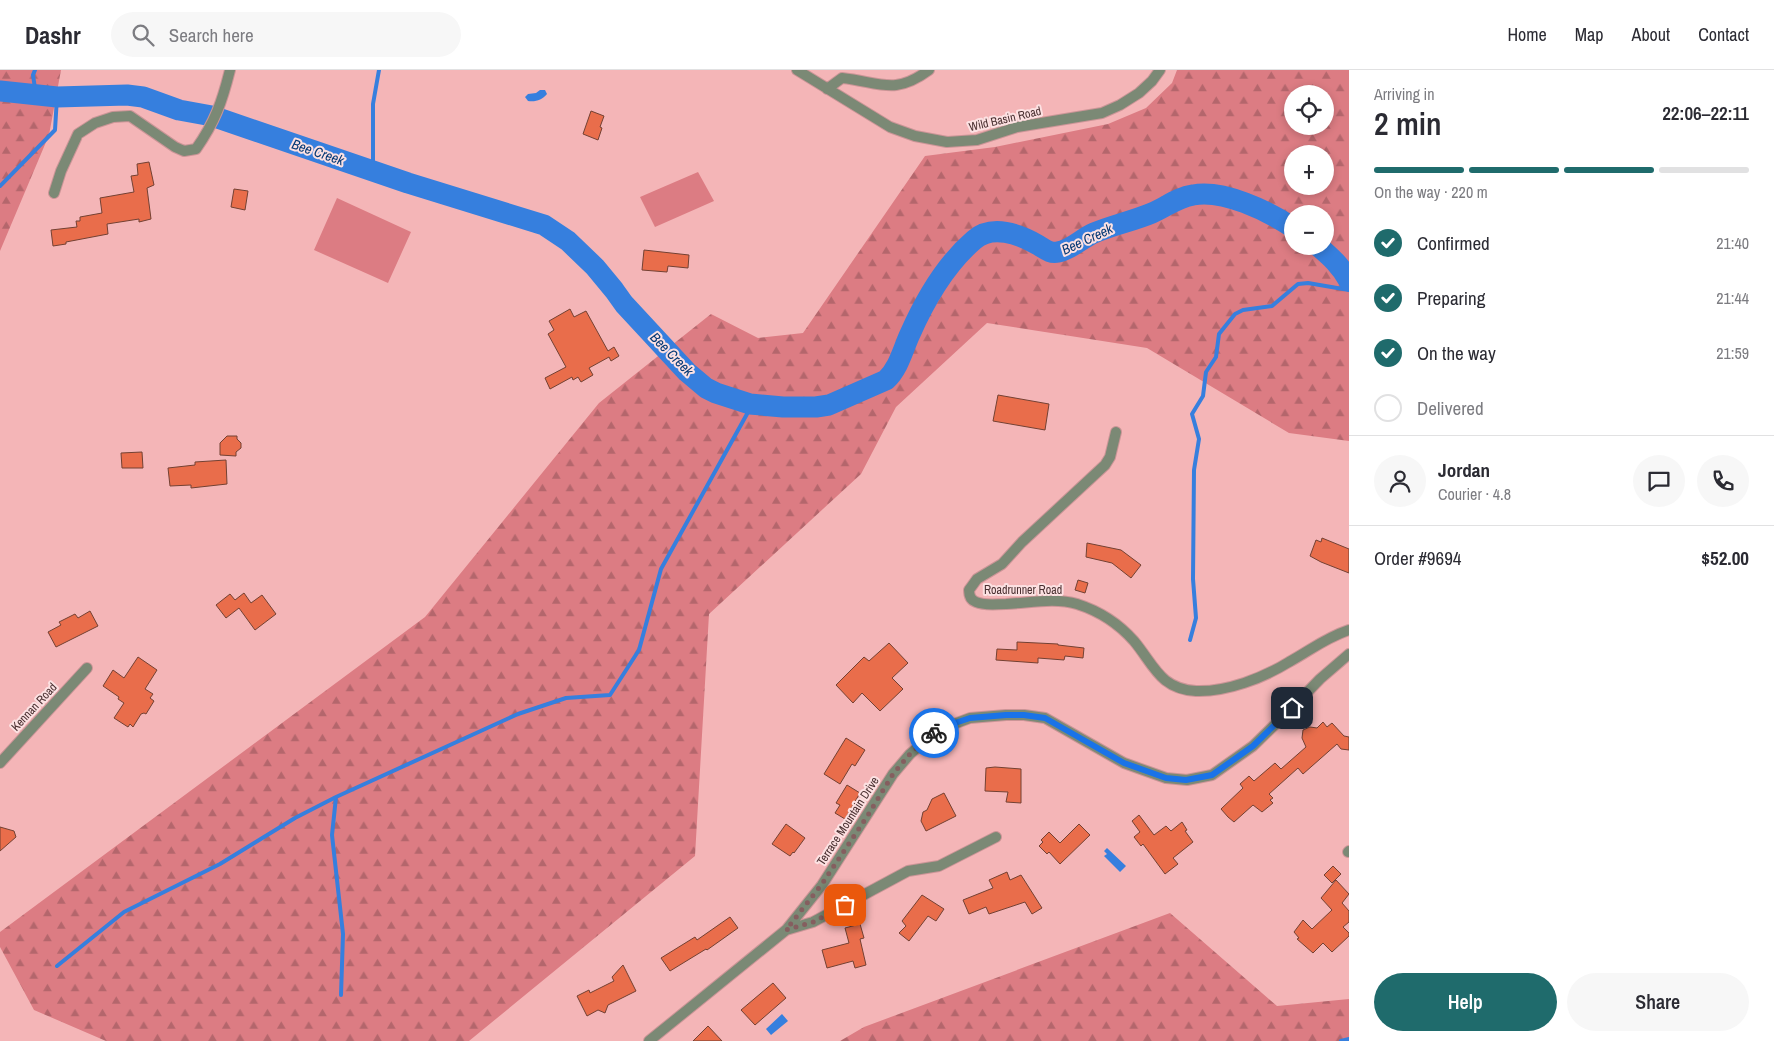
<!DOCTYPE html>
<html lang="en">
<head>
<meta charset="utf-8">
<style>
	body { margin:0; font-family:"Archivo Narrow",sans-serif; background:#f7f7f7; color:#2b2b33; height:100vh; display:flex; flex-direction:column; font-size:19px; white-space:nowrap }
	* { box-sizing:border-box; margin:0 }
	p { font-size:16px; color:#7c7c81 }
	.icon { flex:none; width:28px; height:28px; fill:none; stroke:currentColor; stroke-width:2; stroke-linecap:round; stroke-linejoin:round }
	.map { position:relative; flex:1; overflow:hidden }
	.panel { display:flex; flex-direction:column; background:#fff; width:425px }
	.panel>* { flex:none }
	.fabs { position:absolute; left:1284px; top:15px; display:grid; gap:10px }
	.fabs a { display:grid; place-items:center; width:50px; height:50px; border-radius:50%; background:#fff; box-shadow:0 2px 8px #0003; font-size:25px }
	.pin { position:absolute; display:grid; place-items:center; width:42px; height:42px; color:#fff; margin:-21px; border-radius:10px; box-shadow:0 2px 8px #0006 }
	.courier { position:absolute; display:grid; place-items:center; width:50px; height:50px; margin:-25px; border:4px solid #1a73e8; border-radius:50%; background:#fff; color:#222; box-shadow:0 1px 6px #0007 }
	.summary em { font-style:normal; font-weight:600 }
	.summary div { display:flex; flex-direction:column-reverse }
	.summary { display:flex; align-items:center; justify-content:space-between; height:85px; padding:0 25px }
	h1 { font-size:32px; font-weight:600; line-height:38px }
	.bar { display:grid; grid-template-columns:repeat(4,1fr); gap:8px 5px; align-content:center; height:60px; padding:0 25px }
	.bar i { height:6px; border-radius:4px; background:#e1e1e2 }
	.bar .selected { background:#1f6b6c }
	.bar p { grid-column:span 4 }
	.line { display:flex; align-items:center; gap:12px; padding:0 25px; border-top:1px solid #e1e1e2 }
	.line div { flex:1 }
	.round { display:grid; place-items:center; flex:none; width:52px; height:52px; border-radius:26px; background:#f7f7f7 }
	ol { padding:0 25px; list-style:none }
	li { display:flex; align-items:center; gap:15px; height:55px }
	li p { margin-inline-start:auto }
	li .icon { padding:5px; border-radius:50%; background:#1f6b6c; color:#fff; stroke-width:4 }
	li:last-child { color:#7c7c81 }
	li i { width:28px; height:28px; border:2px solid #e1e1e2; border-radius:50% }
	.primary-button { display:flex; gap:10px; margin-top:auto; padding:10px 25px }
	.primary-button a { flex:1; height:58px; border-radius:30px; background:#1f6b6c; color:#fff; font-size:20px; font-weight:600; line-height:58px; text-align:center }
	.primary-button a+a { background:#f7f7f7; color:#2b2b33 }
	header { display:flex; align-items:center; gap:30px; box-sizing:border-box; height:70px; padding:0 25px; background:#fff; border-bottom:1px solid #e1e1e2 }
	header strong { font-size:24px }
	nav { display:flex; gap:28px; margin-inline-start:auto; font-size:18px }
	.search { width:350px; height:45px; background:#f7f7f7; display:flex; align-items:center; gap:12px; box-sizing:border-box; padding:0 18px; border-radius:28px; color:#7c7c81; font-size:19px }
	main { display:flex; flex:1; min-height:0 }
	.map>svg:first-child { display:block }
	.forest { fill:url(#forest-firs); fill-rule:evenodd }
	.park { fill:#dc7c83 }
	.water { fill:#367fde }
	.lines { fill:none; stroke-linecap:round; stroke-linejoin:round }
	.stream { stroke:#367fde; stroke-width:4 }
	.river { stroke:#367fde; stroke-width:21 }
	.building { fill:#e96d4b; stroke:#734133 }
	.minor-casing { stroke:#cb9597; stroke-width:12 }
	.minor { stroke:#7b8975; stroke-width:10 }
	.done { stroke:#855e5f; stroke-width:5; stroke-dasharray:0 9 }
	.route { stroke:#1a73e8; stroke-width:6 }
	.labels { text-anchor:middle; stroke-width:4; stroke-linejoin:round; paint-order:stroke }
	.street-label { font-size:12px; fill:#492f30; stroke:#fce1e2 }
	.water-label { font-size:14px; font-style:italic; fill:#053975; stroke:#fce1e2 }
</style>
</head>
<body>
<header>
<strong>Dashr</strong>
<div class="search"><svg class="icon" aria-label="search" viewBox="0 0 24 24"><circle cx="10" cy="10" r="6"/><path d="M15 15l6 6"/></svg>Search here</div>
<nav><a>Home</a><a>Map</a><a>About</a><a>Contact</a></nav>
</header>
<main>
<div class="map">
<svg width="1349" height="971" viewBox="0 0 1349 971">
	<defs>
		<pattern id="forest-firs" width="22" height="20" patternUnits="userSpaceOnUse" patternTransform="scale(1.25)"><rect width="22" height="20" fill="#dc7c83"/><path d="M5 1l3.5 6h-7zM16 11l3.5 6h-7z" fill="#b4666c"/></pattern>
	</defs>
	<rect width="100%" height="100%" fill="#f4b5b7"/>
	<!-- forest -->
	<path class="forest" d="M0 0H61L49 65 0 181Z
		M1177 0H1349V371L1289 363 1147 278 987 253 896 337 861 404 709 544 695 786 469 971H106L34 940 0 877V862L425 547 599 333 711 244 758 268 803 263 925 86 995 77 1108 54 1146 38 1172 13ZM1292 24H1325V56H1292ZM1292 84H1325V116H1292ZM1292 144H1325V176H1292Z
		M1170 843 1277 936 1349 929V971H840L864 957Z"/>
	<!-- park -->
	<path class="park" d="M698 102 714 131 655 157 640 127Z
		M337 128 411 162 388 213 314 180Z"/>
	<!-- water -->
	<path class="water" d="M540 20H545L547 24C542 30 536 32 528 31L525 27 528 24 536 23Z
		M1107 778 1126 796 1120 802 1104 786 1107 784 1104 781Z
		M782 944 788 951 771 965 766 959Z"/>
	<g class="lines">
		<!-- stream -->
		<path class="stream" d="M35 0 33 5 36 25
			M373 101V34L379 0
			M0 116 55 60 57 27
			M1190 570 1196 548 1193 509 1194 400 1199 369 1192 344 1203 326 1206 302 1216 287 1219 264 1235 244 1243 240 1272 236 1298 214 1308 213 1349 220
			M57 896 124 842 220 794 295 748 336 727
			M341 925 343 864 332 765 336 727 518 644 566 628 610 625 639 580 661 499 747 344 750 334
			M1341 971 1349 969"/>
		<!-- river -->
		<path class="river" d="M0 21 57 27 127 25 143 27 179 40 212 46 408 113 544 155 568 171 595 197 614 220 624 234 687 302 706 318 716 323 750 334 783 337H816L829 335 886 310C899 298 903 279 910 264 925 230 946 194 974 170 992 154 1019 164 1038 175 1045 179 1050 184 1058 182 1071 180 1082 168 1094 163 1113 155 1133 151 1152 143 1166 137 1178 127 1193 125 1223 119 1268 141 1292 157
			M1318 176C1331 187 1341 196 1349 211"/>
	</g>
	<!-- building -->
	<path class="building" d="M591 41 604 46 600 57 602 58 598 70 583 64Z
		M149 92 154 115 147 118 151 149 139 152V149L107 154 108 164 66 172V174L53 176 51 160 77 157 76 151H80V147L102 143 100 128 134 122 131 106 138 105 137 94Z
		M234 119 248 121 245 140 231 137Z
		M644 180 689 185 688 198 668 196 667 202 642 200Z
		M570 239 574 247 586 241 608 281 614 277 619 286 611 291 609 287 589 298 593 305 581 312 578 307 573 310 572 307 550 319 545 308 566 297 548 264 554 260 549 251Z
		M998 325 1049 334 1045 360 993 351Z
		M227 366H237V369L241 373V378L236 382V386L220 385V373Z
		M142 382 143 398H122L121 383Z
		M226 390 227 414 191 418V415L170 416 168 398 195 395V392Z
		M1322 468 1349 479V503L1321 492 1310 486 1316 470 1321 472Z
		M1087 473 1121 480 1141 495 1131 508 1112 493 1086 487Z
		M1078 510 1088 513 1085 523 1075 520Z
		M244 523 251 533 262 525 276 544 255 560 239 538 226 548 216 535 230 524 235 530Z
		M90 541 98 556 56 577 48 562 61 555 59 552 75 544 78 548Z
		M1017 572 1058 574V575L1084 578 1083 588 1065 586 1064 590 1038 588V593L996 590 997 579 1017 580Z
		M889 573 908 593 892 608 903 619 880 641 862 623 853 633 836 615 864 587 869 591Z
		M138 587 157 600 145 619 153 624 150 628 154 631 146 644 144 643 141 644 133 657 130 654 128 657 114 648 124 633 118 629 119 627 103 616 113 600 124 608Z
		M1323 652 1327 657 1332 653 1344 666 1349 667V680L1341 679 1337 674 1303 704 1298 698 1269 724 1273 728 1270 730 1273 733 1262 742 1253 735 1234 752 1228 747 1221 739 1243 718 1240 714 1249 706 1254 711 1275 693 1281 699 1306 677 1302 668 1303 660 1310 657 1317 658Z
		M846 668 865 680 855 696 852 694 840 714 824 704Z
		M995 697 1021 699V733L1006 732 1008 722 985 721 986 698Z
		M847 715 860 723 845 749 835 743 840 735 836 733Z
		M944 723 956 746 926 761 921 751 923 742 927 740 932 729Z
		M1139 745 1154 765 1166 756 1171 761 1182 752 1187 760 1185 761 1193 772 1173 788 1178 794 1165 804 1143 774 1141 776 1134 767 1140 762 1132 751Z
		M786 754 805 768 794 783 793 782 790 786 772 774Z
		M1079 754 1090 765 1060 794 1049 782 1047 784 1039 776 1043 772 1041 770 1049 762 1060 773Z
		M0 757 14 761 16 767 0 781Z
		M1333 796 1341 804 1332 813 1324 805Z
		M1007 802 1010 810 1021 805 1042 838 1032 844 1025 832 989 844 986 837 969 844 963 830 993 818 989 810Z
		M1336 810 1349 824 1342 833 1349 841V852L1343 857 1349 863V866L1332 882 1323 873 1313 883 1297 869 1299 868 1294 862 1303 850 1312 859 1332 840 1321 828Z
		M922 825 944 839 936 851 928 846 909 871 899 863 906 856 902 851Z
		M730 847 738 858 707 880 706 879 670 901 661 888 695 867 697 870Z
		M860 854 864 868 860 869 866 895 855 898 853 891 827 898 822 880 849 873 845 858Z
		M623 895 636 921 608 935 605 943 598 940 587 946 577 926 589 920 590 923 614 911 612 907Z
		M773 913 786 928 755 955 741 940Z
		M708 956 722 971H693Z"/>
	<g class="lines">
		<defs>
			<path id="minor" d="M797 0 890 57 915 66 947 72 977 70 1017 57 1102 43 1120 35 1139 23 1152 11 1160 0
				M827 19 842 8C880 12 894 26 929 0
				M54 123 61 101 78 64 95 53 113 47 130 46 175 77 184 81 196 79C215 52 222 32 230 0
				M1116 362 1110 387 1105 395 1022 472 1002 494 977 509 969 520C969 525 970 530 976 532 985 536 996 534 1006 534 1029 533 1055 527 1077 534 1099 541 1119 554 1134 571 1154 595 1160 619 1196 621 1227 622 1263 608 1289 592 1311 580 1325 568 1349 560
				M0 693 87 598
				M1348 782 1349 781
				M786 860 813 852 908 801 939 796 996 767
				M649 971 786 860 822 815 893 704 910 684 938 660 970 648 1006 645H1024L1045 648 1124 693 1166 708 1187 710 1212 705 1253 676 1292 638 1320 609 1349 584"/>
		</defs>
		<!-- minor casing -->
		<use href="#minor" class="minor-casing"/>
		<!-- minor -->
		<use href="#minor" class="minor"/>
	</g>
	<g class="lines">
		<!-- done -->
		<path class="done" d="M845 835 813 852 786 860 822 814 868 745 893 704 910 684 934 663"/>
		<!-- route -->
		<path class="route" d="M934 663 952 654 970 648 1006 645H1024L1045 648 1124 693 1166 708 1186 710 1212 705 1253 676 1292 638"/>
	</g>
	<g class="labels">
		<!-- street labels -->
		<g class="street-label">
			<text transform="translate(1005 49) rotate(-13)" y="4">Wild Basin Road</text>
			<text x="1023" y="524">Roadrunner Road</text>
			<text transform="translate(34 637) rotate(-47)" y="4">Kennan Road</text>
			<text transform="translate(848 751) rotate(-57)" y="4">Terrace Mountain Drive</text>
		</g>
		<!-- water labels -->
		<g class="water-label">
			<text transform="translate(318 82) rotate(19)" y="5">Bee Creek</text>
			<text transform="translate(1087 169) rotate(-25)" y="5">Bee Creek</text>
			<text transform="translate(672 284) rotate(45)" y="5">Bee Creek</text>
		</g>
	</g>
</svg>
<div class="fabs">
<a><svg class="icon" aria-label="locate" viewBox="0 0 24 24"><circle cx="12" cy="12" r="6"/><path d="M12 2v4M12 18v4M2 12h4M18 12h4"/></svg></a>
<a>+</a>
<a>−</a>
</div>
<div class="pin" style="left:845px;top:835px;background:#ea580c"><svg class="icon" aria-label="bag" viewBox="0 0 24 24"><path d="M5 8h14l-1 12H6zM9 8a3 3 0 0 1 6 0"/></svg></div>
<div class="pin" style="left:1292px;top:638px;background:#1f2937"><svg class="icon" aria-label="home" viewBox="0 0 24 24"><path d="M3 11l9-7 9 7M6 9v11h12V9"/></svg></div>
<div class="courier" style="left:934px;top:663px"><svg class="icon" aria-label="bike" viewBox="0 0 24 24"><circle cx="6" cy="16" r="4"/><circle cx="18" cy="16" r="4"/><path d="M6 16l4-8h5l3 8M10 8l3 8H6M13 5h3"/></svg></div>
</div>
<section class="panel">
<div class="summary"><div><h1>2 min</h1><p>Arriving in</p></div><em>22:06–22:11</em></div>
<div class="bar"><i class="selected"></i><i class="selected"></i><i class="selected"></i><i></i><p>On the way · 220 m</p></div>
<ol>
<li><svg class="icon" aria-label="check" viewBox="0 0 24 24"><path d="M5 12l5 5 9-10"/></svg>Confirmed<p>21:40</p></li>
<li><svg class="icon" aria-label="check" viewBox="0 0 24 24"><path d="M5 12l5 5 9-10"/></svg>Preparing<p>21:44</p></li>
<li><svg class="icon" aria-label="check" viewBox="0 0 24 24"><path d="M5 12l5 5 9-10"/></svg>On the way<p>21:59</p></li>
<li><i></i>Delivered</li>
</ol>
<div class="line" style="height:90px"><a class="round"><svg class="icon" aria-label="person" viewBox="0 0 24 24"><circle cx="12" cy="8" r="4"/><path d="M4 21q1-7 8-7t8 7"/></svg></a><div><b>Jordan</b><p>Courier · 4.8</p></div><a class="round"><svg class="icon" aria-label="chat" viewBox="0 0 24 24"><path d="M4 5h16v11H9l-5 4z"/></svg></a><a class="round"><svg class="icon" aria-label="phone" viewBox="0 0 24 24"><path d="M5 4h4l2 5-3 2q2 4 5 5l2-3 5 2v4C11 20 4 13 5 4z"/></svg></a></div>
<div class="line" style="height:65px"><div>Order #9694</div><b>$52.00</b></div>
<div class="primary-button"><a>Help</a><a>Share</a></div>
</section>
</main>
</body>
</html>
